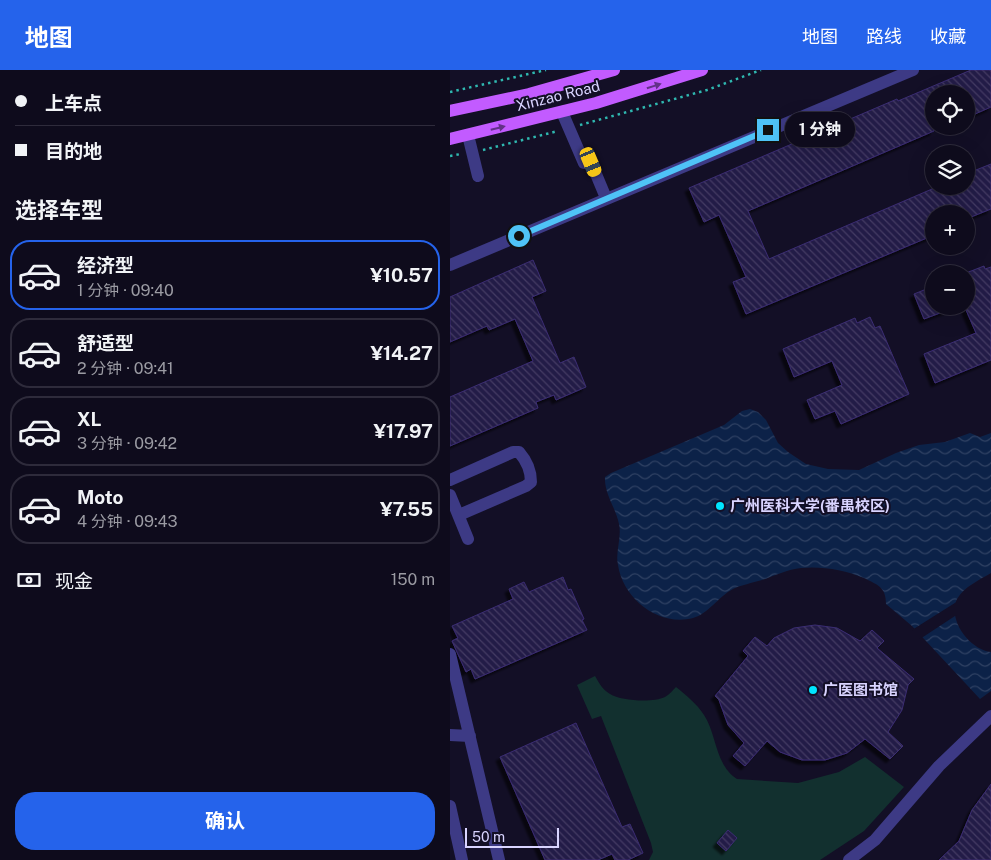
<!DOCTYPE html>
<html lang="zh">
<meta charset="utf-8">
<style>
body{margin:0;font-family:"Public Sans","Noto Sans SC",sans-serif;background:#171425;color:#f1f3f6;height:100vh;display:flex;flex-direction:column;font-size:19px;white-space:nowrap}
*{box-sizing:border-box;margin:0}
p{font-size:16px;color:#9b9ba3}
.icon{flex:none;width:28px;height:28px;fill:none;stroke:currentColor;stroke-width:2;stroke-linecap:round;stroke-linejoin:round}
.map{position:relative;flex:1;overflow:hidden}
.drawer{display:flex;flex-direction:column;background:#0e0b1c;width:450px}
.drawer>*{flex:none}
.guide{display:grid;align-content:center;height:110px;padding:0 15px;background:#0e0b1c}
.controls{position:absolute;left:475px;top:15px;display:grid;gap:10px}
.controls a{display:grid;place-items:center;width:50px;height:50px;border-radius:50%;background:#0e0b1c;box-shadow:0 5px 20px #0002,0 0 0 1px #2e2b3b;font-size:25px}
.scale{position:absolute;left:15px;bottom:12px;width:94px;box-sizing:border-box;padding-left:5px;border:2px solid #d9d4ff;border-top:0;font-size:14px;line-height:18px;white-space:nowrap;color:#d9d4ff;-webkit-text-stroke:4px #130f26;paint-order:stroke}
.end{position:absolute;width:22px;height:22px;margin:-11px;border:6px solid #4fc3f7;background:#111;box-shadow:0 0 0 2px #111}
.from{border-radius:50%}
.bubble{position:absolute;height:35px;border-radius:18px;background:#0e0b1c;box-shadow:0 5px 20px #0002,0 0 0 1px #2e2b3b;font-size:16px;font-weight:700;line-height:35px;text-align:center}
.car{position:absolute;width:15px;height:30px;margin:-15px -8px;border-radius:6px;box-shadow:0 0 4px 1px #0007;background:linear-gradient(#f5c518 24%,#345 0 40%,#f5c518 0 76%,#345 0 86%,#f5c518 0)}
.guide b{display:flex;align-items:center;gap:18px;height:48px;font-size:19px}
.guide b+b{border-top:1px solid #2e2b3b}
.guide i{width:12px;height:12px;background:#f1f3f6}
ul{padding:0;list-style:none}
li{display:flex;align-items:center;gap:15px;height:70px;margin:0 10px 8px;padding:0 5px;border:2px solid #2e2b3b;border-radius:20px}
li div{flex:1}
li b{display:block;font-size:19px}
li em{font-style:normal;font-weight:700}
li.current{border-color:#2563eb}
li>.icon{width:45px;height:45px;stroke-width:1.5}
h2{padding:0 15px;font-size:22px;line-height:60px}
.pay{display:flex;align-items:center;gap:12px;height:55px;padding:0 15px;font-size:19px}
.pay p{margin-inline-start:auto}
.cta{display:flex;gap:10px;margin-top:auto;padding:10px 15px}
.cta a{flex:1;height:58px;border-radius:20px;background:#2563eb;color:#fff;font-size:20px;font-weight:700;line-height:58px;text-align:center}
header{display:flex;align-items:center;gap:30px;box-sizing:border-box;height:70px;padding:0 25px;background:#2563eb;color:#fff}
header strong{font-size:24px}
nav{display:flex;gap:28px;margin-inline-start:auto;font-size:18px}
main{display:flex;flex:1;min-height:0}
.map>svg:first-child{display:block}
.green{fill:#12302f}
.water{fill:url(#water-waves)}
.pier{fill:#130f26}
.building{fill:url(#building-back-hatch);stroke:#3b2d73;filter:url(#shadow)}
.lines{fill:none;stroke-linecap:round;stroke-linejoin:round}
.path{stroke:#2fb8b0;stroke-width:2.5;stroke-dasharray:2.5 4;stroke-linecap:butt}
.minor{stroke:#3d3a85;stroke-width:12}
.major{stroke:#c25bff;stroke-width:12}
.oneway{fill:#623188}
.route{stroke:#4fc3f7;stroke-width:6}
.poi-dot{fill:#00e5ff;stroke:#130f26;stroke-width:2}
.labels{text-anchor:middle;stroke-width:4;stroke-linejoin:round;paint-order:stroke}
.street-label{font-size:15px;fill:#d9d4ff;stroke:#130f26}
.poi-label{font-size:15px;font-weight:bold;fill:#d9d4ff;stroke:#130f26;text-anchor:start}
</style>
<header>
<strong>地图</strong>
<nav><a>地图</a><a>路线</a><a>收藏</a></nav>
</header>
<main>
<section class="drawer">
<div class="guide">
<b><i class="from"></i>上车点</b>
<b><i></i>目的地</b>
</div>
<h2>选择车型</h2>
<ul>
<li class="current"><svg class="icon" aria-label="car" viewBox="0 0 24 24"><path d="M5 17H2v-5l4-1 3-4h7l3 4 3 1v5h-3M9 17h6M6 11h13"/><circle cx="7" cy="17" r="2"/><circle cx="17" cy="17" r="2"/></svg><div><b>经济型</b><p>1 分钟 · 09:40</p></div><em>¥10.57</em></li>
<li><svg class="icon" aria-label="car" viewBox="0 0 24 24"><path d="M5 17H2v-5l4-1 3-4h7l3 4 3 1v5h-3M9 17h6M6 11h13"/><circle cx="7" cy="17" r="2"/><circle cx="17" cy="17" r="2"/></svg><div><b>舒适型</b><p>2 分钟 · 09:41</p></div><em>¥14.27</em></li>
<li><svg class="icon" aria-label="car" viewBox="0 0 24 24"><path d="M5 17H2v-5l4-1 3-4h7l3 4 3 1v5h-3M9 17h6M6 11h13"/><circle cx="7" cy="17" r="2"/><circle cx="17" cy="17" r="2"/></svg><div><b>XL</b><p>3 分钟 · 09:42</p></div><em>¥17.97</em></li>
<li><svg class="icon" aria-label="car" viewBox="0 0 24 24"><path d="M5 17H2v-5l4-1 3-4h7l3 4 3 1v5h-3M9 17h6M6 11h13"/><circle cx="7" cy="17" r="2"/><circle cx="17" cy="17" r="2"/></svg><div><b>Moto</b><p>4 分钟 · 09:43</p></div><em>¥7.55</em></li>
</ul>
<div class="pay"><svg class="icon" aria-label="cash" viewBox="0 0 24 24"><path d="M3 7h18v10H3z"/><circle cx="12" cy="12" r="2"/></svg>现金<p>150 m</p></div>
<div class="cta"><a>确认</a></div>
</section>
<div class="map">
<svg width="541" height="790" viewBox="0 0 541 790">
<defs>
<pattern id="water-waves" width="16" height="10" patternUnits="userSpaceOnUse" patternTransform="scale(1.25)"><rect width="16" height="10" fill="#0c2248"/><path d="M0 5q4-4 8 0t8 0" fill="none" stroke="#2f4163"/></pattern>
<pattern id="building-back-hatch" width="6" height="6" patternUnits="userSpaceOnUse" patternTransform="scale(1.25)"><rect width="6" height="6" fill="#241b47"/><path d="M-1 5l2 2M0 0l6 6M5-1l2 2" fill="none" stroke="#433b63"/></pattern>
<filter id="shadow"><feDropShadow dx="-4" dy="4" stdDeviation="1" flood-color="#0009"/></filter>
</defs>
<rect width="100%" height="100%" fill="#130f26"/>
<path class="green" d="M145 606C149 613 153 620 160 624 171 631 203 633 215 627 219 625 223 620 226 617 236 625 247 634 254 645 267 665 265 695 287 709L348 713 389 702 415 687 454 717 414 761 370 790H199L203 782 201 773 151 646 142 649 127 615Z"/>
<path class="water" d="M300 339 308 342 316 350 328 373 338 382 356 394 378 399 409 400 446 383 469 375 495 372 520 363 530 367 541 363V503C529 510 514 517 507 529 497 550 520 580 541 582V621L530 629 462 556 436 534C436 517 428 515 414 508 395 500 372 496 351 498 338 499 324 506 312 510 302 513 291 515 283 519 269 526 258 544 243 548 209 557 173 529 168 495 165 482 172 468 169 454 166 438 154 424 155 407L161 403 274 355 292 341Z"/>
<path class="pier" d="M508 531V544L470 569 462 560Z"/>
<path class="building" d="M521 0H541V37L516 48V24H484V61L298 141 319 189 489 116H516V104L541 94V139L516 149V144H484V165L296 244 283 212 296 207 269 145 254 152 239 118 447 29 448 31Z
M83 190 96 221 82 227 110 293 124 287 136 317 106 330 104 325 86 332 88 338 0 376V327L83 291 65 249 39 260 37 256 0 272V227Z
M534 196 535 199 541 197V290L485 313 474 284 526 263 516 240V203Z
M484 216V236L506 237 474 249 464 224Z
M420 247 425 258 430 256 459 324 391 354 385 341 365 349 357 330 392 315 382 291 344 307 333 279 405 248 407 253Z
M113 507 118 520 121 519 134 549 132 550 137 560 25 609 21 599 16 602 2 571 8 568 2 556 63 529 59 519 74 512 79 522Z
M365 555 387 558 410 571 422 560 434 571 427 578 464 609 458 615 452 640 438 662 453 676 440 689 415 669 397 683 375 690H352L330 682 317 671 295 696 283 686 294 673 278 655 269 630 265 626 298 586 293 581 305 567 317 576 324 568 344 558Z
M126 653 172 757 180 754 193 783 178 790H165L162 784 148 790H95L50 687Z
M541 714V790H489L509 771 522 740Z
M278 760 287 768 276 781 267 773Z"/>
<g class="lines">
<path class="path" d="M0 22 96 0
M130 55 257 20 311 0
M33 80 108 61
M0 86 11 84"/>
<path class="minor" d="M112 42 134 93
M18 65 28 106
M141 92 156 128
M0 195 463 0
M0 410 63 382H69C76 390 81 401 81 412L76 416 9 445
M0 425 18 469
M0 584 49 790
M0 665 20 666
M0 736 12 790
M399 790 425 770 489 696 541 646"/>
<path class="major" d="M0 41 79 24 164 0
M0 69 146 33 252 0"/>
</g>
<defs><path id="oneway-solid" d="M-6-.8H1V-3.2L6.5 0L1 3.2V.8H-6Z" transform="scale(1.25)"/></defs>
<g class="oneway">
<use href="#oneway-solid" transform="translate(204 16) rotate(-18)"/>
<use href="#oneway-solid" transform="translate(48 58) rotate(-14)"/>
</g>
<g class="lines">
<path class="route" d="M69 166 318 60"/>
</g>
<g class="poi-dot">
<circle cx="270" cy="436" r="5"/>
<circle cx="363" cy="620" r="5"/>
</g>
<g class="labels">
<g class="street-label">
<text transform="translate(108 26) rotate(-14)" y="5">Xinzao Road</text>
</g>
<g class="poi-label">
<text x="280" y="441">广州医科大学(番禺校区)</text>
<text x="373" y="625">广医图书馆</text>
</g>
</g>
</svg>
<div class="controls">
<a><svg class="icon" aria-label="locate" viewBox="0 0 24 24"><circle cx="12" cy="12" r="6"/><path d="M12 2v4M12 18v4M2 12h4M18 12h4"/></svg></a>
<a><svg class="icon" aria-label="layers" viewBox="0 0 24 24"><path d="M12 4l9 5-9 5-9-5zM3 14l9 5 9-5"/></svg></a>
<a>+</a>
<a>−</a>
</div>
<div class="scale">50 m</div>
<i class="end from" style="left:69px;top:166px"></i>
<i class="end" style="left:318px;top:60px"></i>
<div class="bubble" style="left:335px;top:42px;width:70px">1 分钟</div>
<i class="car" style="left:141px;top:92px;rotate:157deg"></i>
</div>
</main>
